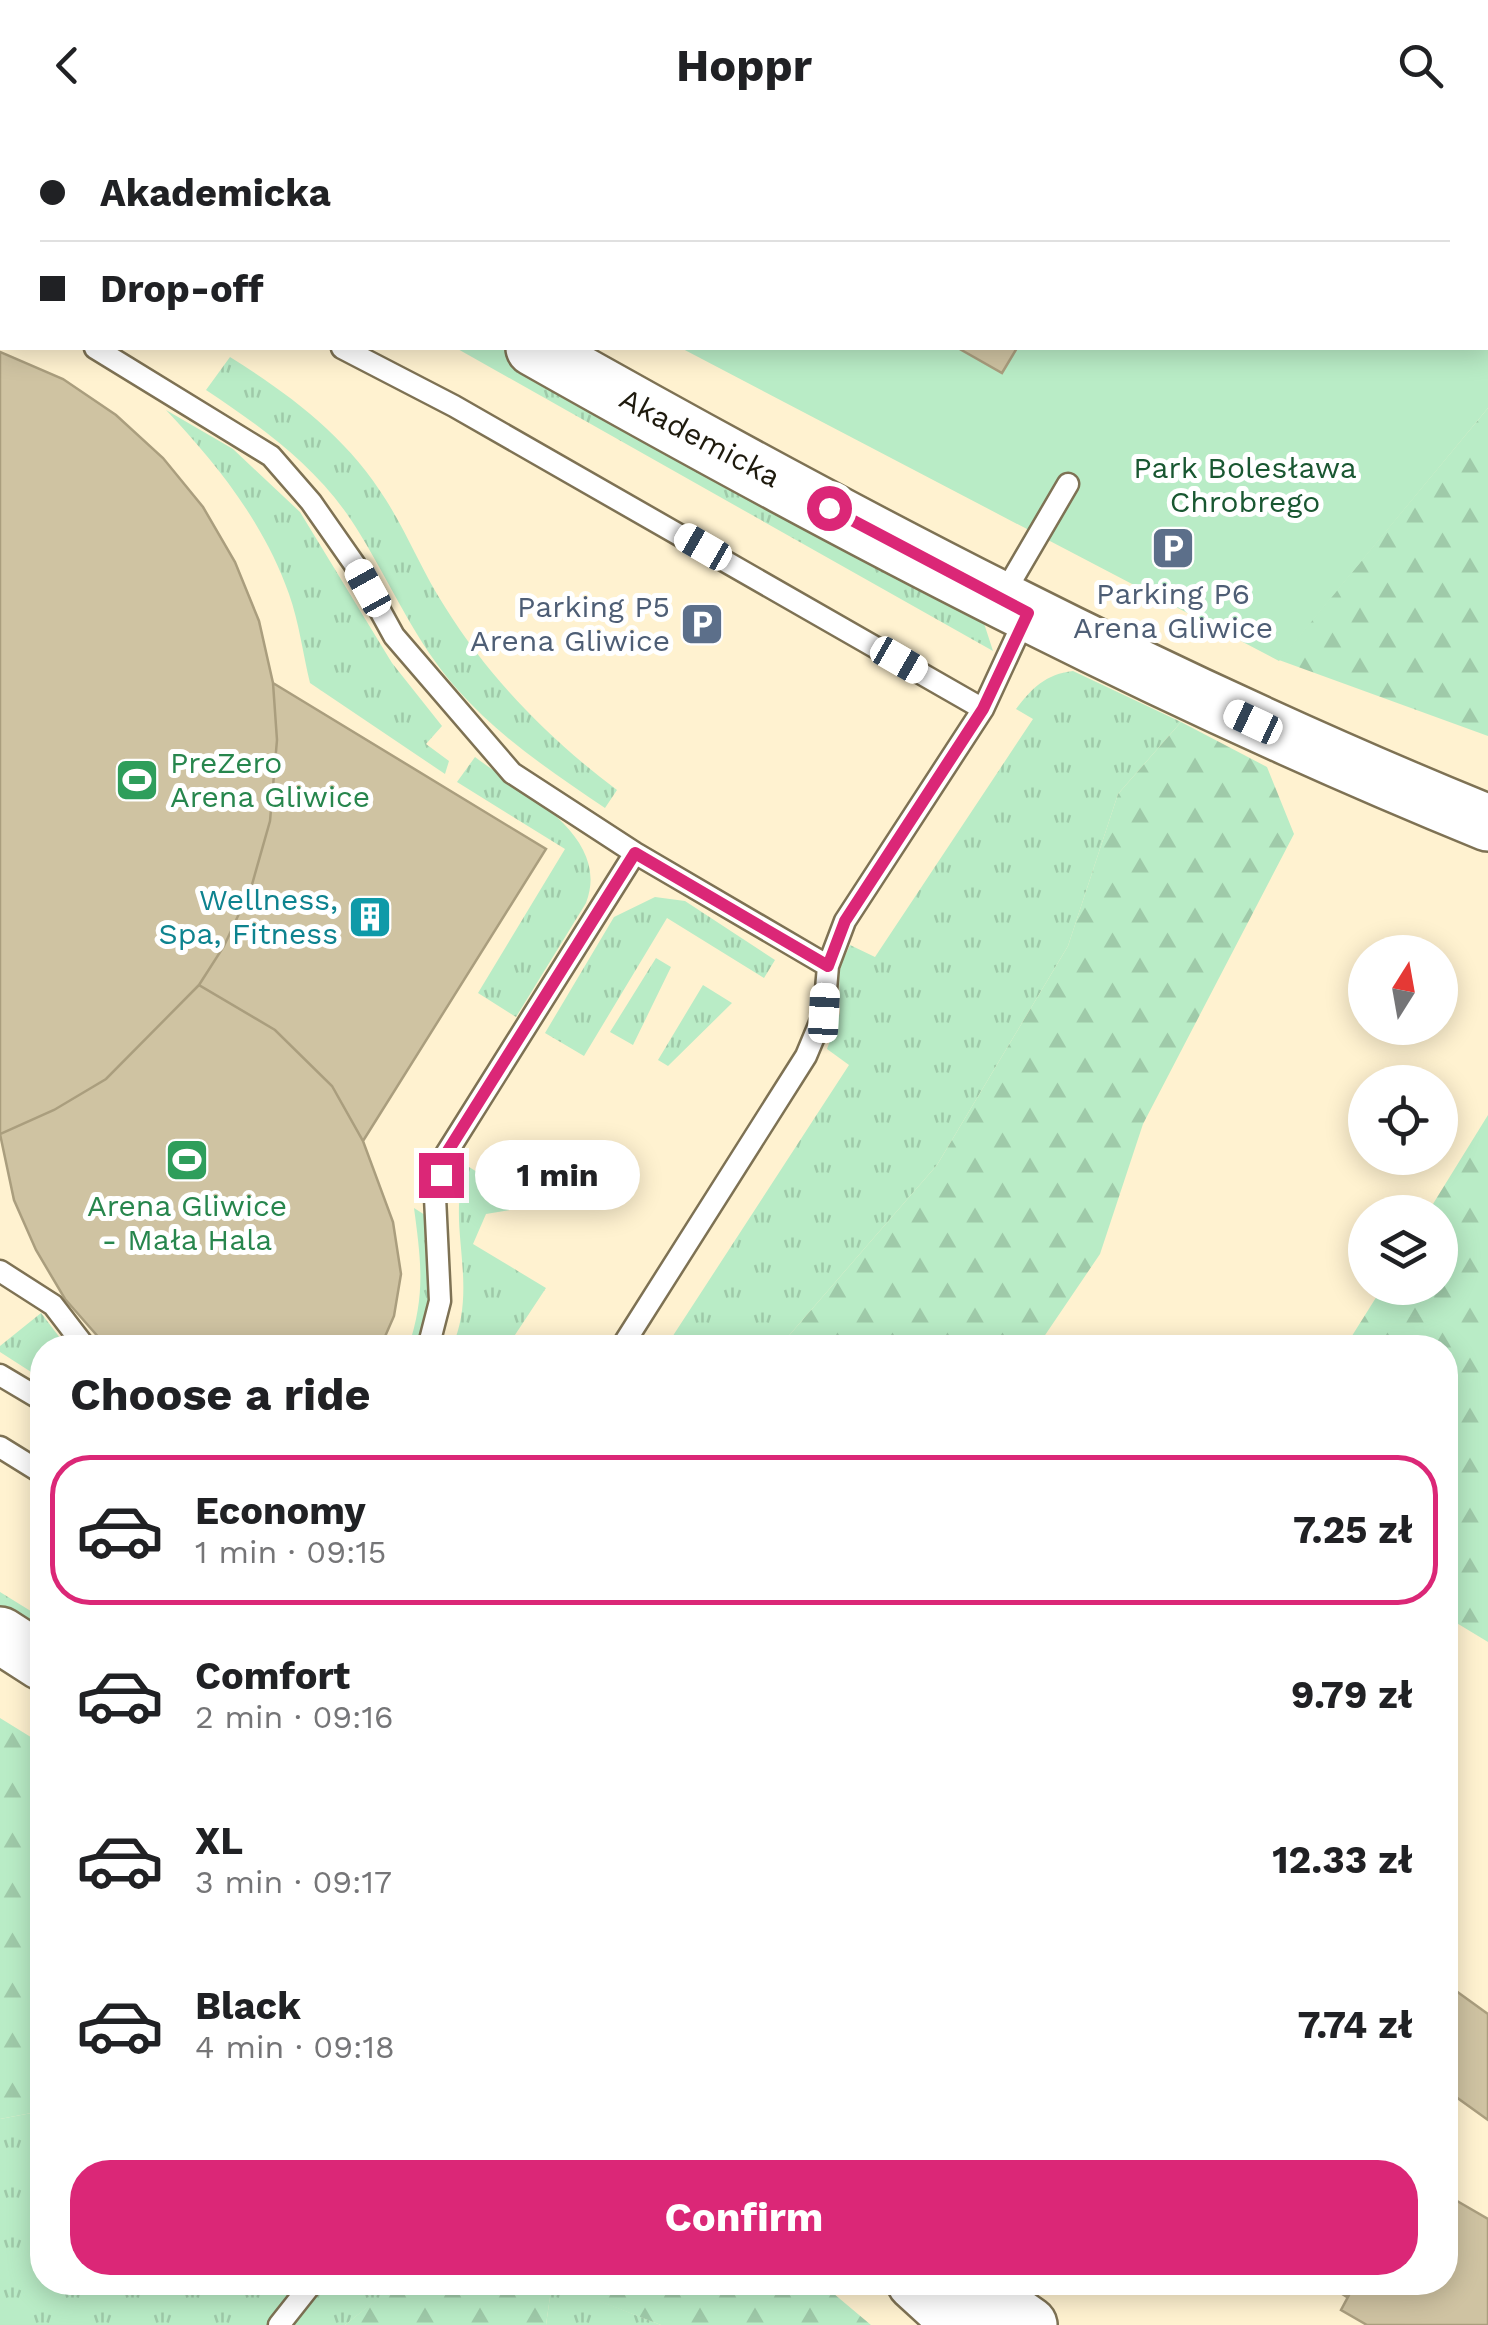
<!DOCTYPE html>
<meta charset="utf-8">
<style>
body{margin:0;font-family:"Work Sans",sans-serif;background:#f6f6f6;color:#202124;height:100vh;display:flex;flex-direction:column;font-size:38px;white-space:nowrap}
*{box-sizing:border-box;margin:0}
p{font-size:32px;color:#757577}
.icon{flex:none;width:55px;height:55px;fill:none;stroke:currentColor;stroke-width:2;stroke-linecap:round;stroke-linejoin:round}
.map{position:relative;flex:1;overflow:hidden}
.details{position:absolute;left:30px;top:1205px;width:1428px;height:960px;display:flex;flex-direction:column;background:#fff;border-radius:40px;box-shadow:0 5px 25px #0003}
.details>*{flex:none}
.hud{position:absolute;left:0px;top:0px;width:1490px;height:220px;box-shadow:0 5px 25px #0003;display:grid;align-content:center;height:220px;padding:0 40px;background:#fff}
.needle{width:65px;rotate:11deg}
.tools{position:absolute;left:1348px;top:805px;display:grid;gap:20px}
.tools a{display:grid;place-items:center;width:110px;height:110px;border-radius:50%;background:#fff;box-shadow:0 5px 25px #0003;font-size:50px}
.end{position:absolute;width:45px;height:45px;margin:-22px;border:12px solid #db2777;background:#fff;box-shadow:0 0 0 5px #fff}
.from{border-radius:50%}
.bubble{position:absolute;height:70px;border-radius:35px;background:#fff;box-shadow:0 5px 25px #0003;font-size:32px;font-weight:700;line-height:70px;text-align:center}
.car{position:absolute;width:30px;height:60px;margin:-30px -15px;border-radius:12px;box-shadow:0 0 8px 2px #0007;background:linear-gradient(#fff 24%,#345 0 40%,#fff 0 76%,#345 0 86%,#fff 0)}
.hud b{display:flex;align-items:center;gap:35px;height:95px;font-size:38px}
.hud b+b{border-top:2px solid #e0e0e0}
.hud i{width:25px;height:25px;background:#202124}
ul{padding:0;list-style:none}
li{display:flex;align-items:center;gap:30px;height:150px;margin:0 20px 15px;padding:0 20px;border:5px solid transparent;border-radius:40px}
li div{flex:1}
li b{display:block;font-size:38px}
li em{font-style:normal;font-weight:700}
li.active{border-color:#db2777}
li>.icon{width:90px;height:90px;stroke-width:1.5}
h2{padding:0 40px;font-size:45px;line-height:120px}
.primary-button{display:flex;gap:20px;margin-top:auto;padding:20px 40px}
.primary-button a{flex:1;height:115px;border-radius:40px;background:#db2777;color:#fff;font-size:40px;font-weight:700;line-height:115px;text-align:center}
header{display:flex;justify-content:space-between;align-items:center;height:130px;padding:0 40px;background:#fff;font-size:45px;font-weight:700}
.map>svg:first-child{display:block}
.grass{fill:url(#grass-tufts)}
.forest{fill:url(#forest-firs)}
.park{fill:#b9ecc6}
.building{fill:#cfc3a2;stroke:#aa9e7e;stroke-width:2.5}
.lines{fill:none;stroke-linecap:round;stroke-linejoin:round}
.lane-casing{stroke:#7e7254;stroke-width:25}
.secondary-casing{stroke:#7e7254;stroke-width:60}
.lane{stroke:#fff;stroke-width:20}
.secondary{stroke:#fff;stroke-width:55}
.route{stroke:#db2777;stroke-width:12}
.labels{text-anchor:middle;stroke-width:10;stroke-linejoin:round;paint-order:stroke}
.street-label{font-size:30px;fill:#1e1a0d;stroke:#fff}
.park-label{font-size:30px;fill:#195731;stroke:#fff}
.service-label{font-size:30px;fill:#4e5e75;stroke:#fff}
.leisure-label{font-size:30px;fill:#27864d;stroke:#fff;text-anchor:start}
.culture-label{font-size:30px;fill:#0d838f;stroke:#fff;text-anchor:end}
</style>
<header><svg class="icon" aria-label="back" viewBox="0 0 24 24"><path d="M15 5l-7 7 7 7"/></svg>Hoppr<svg class="icon" aria-label="search" viewBox="0 0 24 24"><circle cx="10" cy="10" r="6"/><path d="M15 15l6 6"/></svg></header>
<div class="map">
<svg width="1488" height="2195" viewBox="0 0 1488 2195">
<defs>
<pattern id="grass-tufts" width="24" height="20" patternUnits="userSpaceOnUse" patternTransform="scale(2.5)"><rect width="24" height="20" fill="#b9ecc6"/><path d="M3 7l-1-3M5 7V3M7 7l1-3M15 17l-1-3M17 17v-4M19 17l1-3" fill="none" stroke="#9fcaa9"/></pattern>
<pattern id="forest-firs" width="22" height="20" patternUnits="userSpaceOnUse" patternTransform="scale(2.5)"><rect width="22" height="20" fill="#b9ecc6"/><path d="M5 1l3.5 6h-7zM16 11l3.5 6h-7z" fill="#9fcaa9"/></pattern>
</defs>
<rect width="100%" height="100%" fill="#fff2d0"/>
<path class="grass" d="M456 218H501L981 484 993 521Z
M230 227C291 265 348 308 386 370 408 405 423 443 445 477 489 548 550 610 617 660L605 678C552 642 499 607 457 559 416 513 392 456 360 404 322 340 266 300 206 260Z
M166 280 233 319 300 382 392 533 442 596 426 614 449 631 445 644 310 553C303 524 299 492 289 464 264 393 217 334 166 280Z
M1073 541 1181 592 1118 664 1068 816 937 1035 779 1217 665 1218 849 935 827 919 840 883 839 839 850 815 875 827 1033 589 1016 579C1032 558 1046 544 1073 541Z
M475 627C521 662 612 705 586 773L516 887 478 863 565 719 457 652Z
M655 767 685 771 775 830 764 848 667 788 584 926 545 903 614 787Z
M656 828 671 837 633 915 610 902Z
M703 855 732 873 668 936 658 930Z
M469 1037 533 1076 486 1084 473 1114 546 1158 507 1217H452C481 1153 442 1084 469 1037Z
M414 1078 425 1085 432 1159 418 1213 408 1218C426 1165 421 1131 414 1078Z
M41 1183 67 1217 42 1218V1249L0 1222V1216Z
M0 1462 42 1488V1512L0 1484Z
M42 1981V2152L398 2153 345 2195H0V1989Z
M552 2152 661 2195H546Z"/>
<path class="forest" d="M1488 278V606L1279 530Z
M1181 592 1267 637 1294 704 1143 994 1100 1124 1037 1217H779L937 1035 1068 816 1118 664Z
M1488 985V1512L1445 1486V1218L1345 1217 1382 1158H1440V1082H1428Z
M0 1588 42 1614V1981L0 1989Z
M398 2152 821 2153 871 2195H661L552 2153 546 2195H345Z"/>
<path class="park" d="M303 0H1488V278L1279 531 681 218H1488V2Z"/>
<path class="building" d="M340 0H424L422 2Z
M902 0H1145L900 2Z
M958 218H1017L1002 243Z
M0 222 63 249 116 285 163 328 203 377 235 432 259 491 273 553 277 610 270 691 251 758 224 816 199 855 106 949 54 980 0 1004Z
M273 553 546 719 363 1011 332 956 275 900 199 855 224 816 251 758 270 691 277 610Z
M199 855 275 900 332 956 363 1011 393 1092 401 1144 394 1186 380 1218H108L65 1169 36 1120 14 1070 0 1004 54 980 106 949Z
M1445 1853 1488 1884V1990L1445 1959Z
M1445 2064 1488 2089V2195H1367L1341 2180 1356 2152H1445Z
M1323 2152H1356L1347 2167Z"/>
<g class="lines">
<g class="lane-casing">
<path id="lane" d="M499 2 501 0
M0 63 2 64
M0 173H2
M95 218 271 326 311 372 355 435 394 506 512 643 635 723 828 836
M342 218 454 276 983 579
M1002 467 1068 354
M0 1141 53 1175 86 1218
M428 1218 440 1171 435 1067 446 1024 635 723
M621 1218 806 926 824 883 828 836 845 791 983 579 1026 486
M0 1245 42 1270
M0 1317 42 1343
M279 2195 313 2152"/>
</g>
<g class="secondary-casing">
<path id="secondary" d="M169 0 173 2
M534 218C843 393 1159 559 1488 693
M0 1505 42 1532
M915 2152 962 2195
M968 2152 1029 2195"/>
</g>
<use href="#lane" class="lane"/>
<use href="#secondary" class="secondary"/>
</g>
<g class="lines">
<path class="route" d="M441 1045 446 1024 635 723 828 836 845 791 983 579 1028 483 829 378"/>
</g>
<defs>
<g id="parking-square" transform="scale(2.25)"><rect x="-9" y="-9" width="18" height="18" rx="4" fill="#5c6f8a" stroke="#fff"/><path d="M-3.5-5.5H1a3.5 3.5 0 0 1 0 7H-1V5.5H-3.5ZM-1-3.4V-.6H.8a1.4 1.4 0 0 0 0-2.8Z" fill="#fff"/></g>
<g id="stadium-square" transform="scale(2.25)"><rect x="-9" y="-9" width="18" height="18" rx="4" fill="#2e9e5b" stroke="#fff"/><path d="M0-5a6.5 5 0 1 0 0 10a6.5 5 0 1 0 0-10ZM-3.5-1.8h7v3.6h-7Z" fill="#fff"/></g>
<g id="building-square" transform="scale(2.25)"><rect x="-9" y="-9" width="18" height="18" rx="4" fill="#0f9aa8" stroke="#fff"/><path d="M-4-6H4V6H1V3H-1V6H-4ZM-2.5-4.3h1.7v1.8h-1.7ZM.8-4.3h1.7v1.8H.8ZM-2.5-1h1.7V.8h-1.7ZM.8-1h1.7V.8H.8Z" fill="#fff"/></g>
</defs>
<g fill-rule="evenodd">
<use href="#parking-square" x="1173" y="418"/>
<use href="#parking-square" x="702" y="494"/>
<use href="#stadium-square" x="137" y="650"/>
<use href="#building-square" x="370" y="787"/>
<use href="#stadium-square" x="187" y="1030"/>
</g>
<g class="labels">
<g class="street-label">
<text transform="translate(700 308) rotate(28)" y="10">Akademicka</text>
</g>
<g class="park-label">
<text x="1245" y="348">Park Bolesława<tspan x="1245" dy="34">Chrobrego</tspan></text>
</g>
<g class="service-label">
<text x="1173" y="474">Parking P6<tspan x="1173" dy="34">Arena Gliwice</tspan></text>
<text x="670" y="487" text-anchor="end">Parking P5<tspan x="670" dy="34">Arena Gliwice</tspan></text>
</g>
<g class="leisure-label">
<text x="170" y="643">PreZero<tspan x="170" dy="34">Arena Gliwice</tspan></text>
<text x="187" y="1086" text-anchor="middle">Arena Gliwice<tspan x="187" dy="34">- Mała Hala</tspan></text>
</g>
<g class="culture-label">
<text x="338" y="780">Wellness,<tspan x="338" dy="34">Spa, Fitness</tspan></text>
</g>
</g>
</svg>
<div class="tools">
<a><svg class="needle" viewBox="-14 -14 28 28"><path d="M0-13l5 13h-10z" fill="#e53935"/><path d="M0 13l5-13h-10z" fill="#757577"/></svg></a>
<a><svg class="icon" aria-label="locate" viewBox="0 0 24 24"><circle cx="12" cy="12" r="6"/><path d="M12 2v4M12 18v4M2 12h4M18 12h4"/></svg></a>
<a><svg class="icon" aria-label="layers" viewBox="0 0 24 24"><path d="M12 4l9 5-9 5-9-5zM3 14l9 5 9-5"/></svg></a>
</div>
<i class="end from" style="left:829px;top:378px"></i>
<i class="end" style="left:441px;top:1045px"></i>
<div class="bubble" style="left:475px;top:1010px;width:165px">1 min</div>
<i class="car" style="left:703px;top:417px;rotate:300deg"></i>
<i class="car" style="left:368px;top:458px;rotate:331deg"></i>
<i class="car" style="left:899px;top:530px;rotate:120deg"></i>
<i class="car" style="left:1253px;top:592px;rotate:295deg"></i>
<i class="car" style="left:824px;top:883px;rotate:3deg"></i>
<div class="hud">
<b><i class="from"></i>Akademicka</b>
<b><i></i>Drop-off</b>
</div>
<section class="details">
<h2>Choose a ride</h2>
<ul>
<li class="active"><svg class="icon" aria-label="car" viewBox="0 0 24 24"><path d="M5 17H2v-5l4-1 3-4h7l3 4 3 1v5h-3M9 17h6M6 11h13"/><circle cx="7" cy="17" r="2"/><circle cx="17" cy="17" r="2"/></svg><div><b>Economy</b><p>1 min · 09:15</p></div><em>7.25 zł</em></li>
<li><svg class="icon" aria-label="car" viewBox="0 0 24 24"><path d="M5 17H2v-5l4-1 3-4h7l3 4 3 1v5h-3M9 17h6M6 11h13"/><circle cx="7" cy="17" r="2"/><circle cx="17" cy="17" r="2"/></svg><div><b>Comfort</b><p>2 min · 09:16</p></div><em>9.79 zł</em></li>
<li><svg class="icon" aria-label="car" viewBox="0 0 24 24"><path d="M5 17H2v-5l4-1 3-4h7l3 4 3 1v5h-3M9 17h6M6 11h13"/><circle cx="7" cy="17" r="2"/><circle cx="17" cy="17" r="2"/></svg><div><b>XL</b><p>3 min · 09:17</p></div><em>12.33 zł</em></li>
<li><svg class="icon" aria-label="car" viewBox="0 0 24 24"><path d="M5 17H2v-5l4-1 3-4h7l3 4 3 1v5h-3M9 17h6M6 11h13"/><circle cx="7" cy="17" r="2"/><circle cx="17" cy="17" r="2"/></svg><div><b>Black</b><p>4 min · 09:18</p></div><em>7.74 zł</em></li>
</ul>
<div class="primary-button"><a>Confirm</a></div>
</section>
</div>
